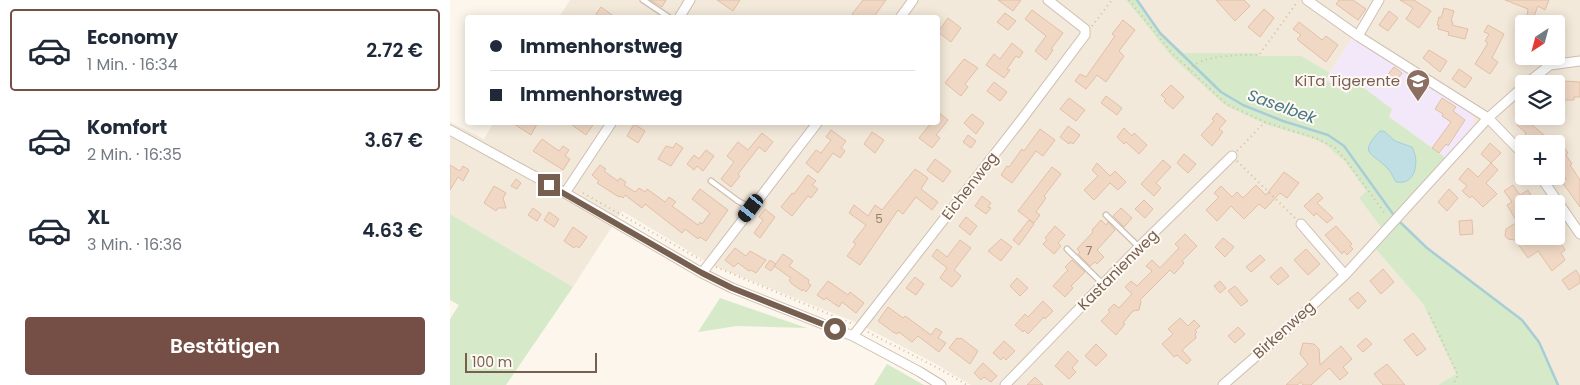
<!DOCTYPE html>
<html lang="de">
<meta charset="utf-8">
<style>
body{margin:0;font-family:Poppins,sans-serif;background:#f6f6f7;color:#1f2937;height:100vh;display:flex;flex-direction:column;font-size:19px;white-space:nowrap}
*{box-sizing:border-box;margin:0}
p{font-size:16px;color:#747a83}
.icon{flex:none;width:28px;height:28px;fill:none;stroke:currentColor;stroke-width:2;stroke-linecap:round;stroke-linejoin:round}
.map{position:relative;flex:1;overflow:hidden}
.drawer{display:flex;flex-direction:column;background:#fff;width:450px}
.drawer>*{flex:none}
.guide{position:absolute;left:15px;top:15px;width:475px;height:110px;border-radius:5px;box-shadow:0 2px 12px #0003;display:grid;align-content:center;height:110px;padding:0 25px;background:#fff}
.needle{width:32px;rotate:216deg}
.fabs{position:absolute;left:1065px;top:15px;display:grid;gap:10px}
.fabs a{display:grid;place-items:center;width:50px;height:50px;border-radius:5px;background:#fff;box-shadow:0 2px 12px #0003;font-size:25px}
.scale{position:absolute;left:15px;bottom:12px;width:132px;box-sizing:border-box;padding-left:5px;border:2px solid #775f4f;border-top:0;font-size:14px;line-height:18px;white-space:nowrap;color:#775f4f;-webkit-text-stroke:4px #fefaf3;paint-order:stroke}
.end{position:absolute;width:22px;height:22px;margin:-11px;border:6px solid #775f4f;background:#fff;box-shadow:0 0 0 2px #fff}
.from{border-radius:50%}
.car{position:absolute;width:15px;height:30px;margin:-15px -8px;border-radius:6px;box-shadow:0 0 4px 1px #0007;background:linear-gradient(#222 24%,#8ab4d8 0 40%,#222 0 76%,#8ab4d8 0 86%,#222 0)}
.guide b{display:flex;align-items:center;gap:18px;height:48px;font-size:19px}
.guide b+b{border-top:1px solid #e0e1e3}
.guide i{width:12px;height:12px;background:#1f2937}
ul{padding:9px 0 0;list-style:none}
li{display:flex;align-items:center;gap:15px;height:82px;margin:0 10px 8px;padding:0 15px;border:2px solid transparent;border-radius:5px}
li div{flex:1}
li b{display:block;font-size:19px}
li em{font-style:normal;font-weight:600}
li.current{border-color:#754e46}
li>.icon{width:45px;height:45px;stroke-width:1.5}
.button{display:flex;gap:10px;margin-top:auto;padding:10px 25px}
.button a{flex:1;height:58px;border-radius:5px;background:#754e46;color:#fff;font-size:20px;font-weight:600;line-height:58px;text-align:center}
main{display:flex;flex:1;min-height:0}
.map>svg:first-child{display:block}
.residential{fill:#f3e9da;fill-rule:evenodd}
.education{fill:#f3e8f9}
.green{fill:#d6eaca}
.water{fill:#c0dfe5;stroke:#a7ced7}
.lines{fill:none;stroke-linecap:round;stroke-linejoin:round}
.stream{stroke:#a7ced7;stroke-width:2.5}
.building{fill:#f0d8c5;stroke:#e2bfa6}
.lane-casing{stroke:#cebfb1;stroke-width:7}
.street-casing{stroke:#cebfb1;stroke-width:11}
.path{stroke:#d6bba7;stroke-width:2;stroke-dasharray:1 4;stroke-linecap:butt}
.lane{stroke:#fff;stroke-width:4.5}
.street{stroke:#fff;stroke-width:9}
.route{stroke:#775f4f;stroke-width:6}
.labels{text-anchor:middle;stroke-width:4;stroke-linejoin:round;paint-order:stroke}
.number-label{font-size:12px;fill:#957d6c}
.education-label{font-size:15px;fill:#785e54;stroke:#fefaf3;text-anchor:end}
.street-label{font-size:15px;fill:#775f4f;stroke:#fefaf3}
.water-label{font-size:16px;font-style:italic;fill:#467682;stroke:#fefaf3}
</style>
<main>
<section class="drawer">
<ul>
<li class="current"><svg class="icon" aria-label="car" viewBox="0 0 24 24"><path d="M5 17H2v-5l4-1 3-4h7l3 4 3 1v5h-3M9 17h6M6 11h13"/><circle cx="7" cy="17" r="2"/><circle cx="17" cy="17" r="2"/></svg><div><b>Economy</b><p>1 Min. · 16:34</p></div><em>2.72 €</em></li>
<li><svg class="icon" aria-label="car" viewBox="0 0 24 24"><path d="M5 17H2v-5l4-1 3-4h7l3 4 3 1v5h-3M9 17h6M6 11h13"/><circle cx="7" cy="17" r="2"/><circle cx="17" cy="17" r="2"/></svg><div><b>Komfort</b><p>2 Min. · 16:35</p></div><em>3.67 €</em></li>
<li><svg class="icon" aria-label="car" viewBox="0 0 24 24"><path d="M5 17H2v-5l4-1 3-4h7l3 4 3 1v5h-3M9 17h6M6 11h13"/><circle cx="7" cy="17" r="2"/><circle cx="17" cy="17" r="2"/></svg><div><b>XL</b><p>3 Min. · 16:36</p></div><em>4.63 €</em></li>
</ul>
<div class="button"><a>Bestätigen</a></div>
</section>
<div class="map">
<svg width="1130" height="385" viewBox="0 0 1130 385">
<rect width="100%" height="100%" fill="#fcf6ec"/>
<path class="residential" d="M120 0H676L703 34 776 106 817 125 864 139 876 145 895 162 916 191 909 198 932 229 924 247 973 304 1006 374 988 385H521L484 363 405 322 264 266 172 211 123 287 0 214V122L34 139 44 122H488V18L109 17Z
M687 0H1130V385H1108L1089 342 1072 320 977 248 945 216 902 38 880 73 852 56H808V53H734L710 33ZM1074 24H1106V56H1074ZM1074 84H1106V116H1074ZM1074 144H1106V176H1074ZM1074 204H1106V236H1074Z"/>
<path class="education" d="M902 38 1023 114 1025 126 996 158 939 116 905 83 897 95 876 80Z"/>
<path class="green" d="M676 0H687L710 33 734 53H808L809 56H852L880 73 876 80 897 94 906 82 942 109 939 117 996 158 945 216 977 248 1072 320 1089 342 1108 385H988L1006 374 973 304 924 247 932 229 909 198 916 191 895 162 876 145 864 139 817 125 776 106 722 57Z
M0 214 123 287 56 385H0V319L9 305 0 300Z
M270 298 357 328 287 326 248 332Z
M437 364 474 385H424Z"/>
<path class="water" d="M930 131H934L945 141 962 147C970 161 966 186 946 182 943 178 942 173 938 169 923 152 907 155 930 131Z"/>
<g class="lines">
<path class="stream" d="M687 0 710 33 771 92 793 105 833 121 878 135 894 146 943 214
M951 223 977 248 1072 320 1089 342 1108 385"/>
</g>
<path class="building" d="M200 0H216L212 7Z
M267 0H290L283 11Z
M413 0H436L423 18H407L402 14Z
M548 0H571L563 11Z
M766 0H794L800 6 785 21Z
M889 0H903L916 9 908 20 886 4Z
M950 0H964L981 11 969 28 956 19 963 8Z
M1055 0H1099L1095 10 1088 6 1081 24H1076L1078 9Z
M151 7 166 18H151L146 14Z
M994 8 1004 11 1001 21 1003 22 1002 25 1018 29 1015 39 998 35 999 32 988 29 989 25H987L989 17 991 18Z
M814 9 824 18 810 37 798 27Z
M582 10 613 33 601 49 603 50 596 60 585 51 596 36 575 19Z
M939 11 948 18 938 31 929 25Z
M555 13 566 21 558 30 547 22Z
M498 18 511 28 501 42 488 32Z
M673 20 685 30 669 51 674 56 656 82 647 75 636 89 625 81 630 74 636 77 665 36 662 34Z
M849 22 872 40 876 36 888 45 876 62 849 41 847 39 851 35 843 29Z
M1038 25 1054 34 1042 58 1048 62 1040 74 1025 64 1038 43 1035 41 1039 34 1034 32Z
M562 43 573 52 569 58 566 56 557 69 560 70 554 78 536 65 544 54 550 59Z
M979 50 997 61 990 72 973 58Z
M514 59 528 68 515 84 518 87 511 96 495 83Z
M944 67 952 73 944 84 935 78Z
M1009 69 1022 78 1015 88 1002 79Z
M1112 81 1130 82V97H1124V100H1112Z
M544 82 557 92 550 101 537 91Z
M721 85 734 97 723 109 714 101 716 99 711 95Z
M656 96 672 108 667 115 651 103Z
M619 98 635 110 626 121 610 109Z
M992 98 1006 107 1003 111 1015 120 998 146 996 144 989 153 982 148 1001 122 992 116 993 114 985 109Z
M488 112 498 120 486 135 490 138 482 148 469 138 482 122H488Z
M767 113 776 121 769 129 773 132 762 146 751 135 764 121 762 119Z
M522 114 534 123 526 134 514 123Z
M1073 114 1074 116 1084 123 1082 125 1105 144H1086L1075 134 1076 133 1067 125 1068 124 1066 123Z
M61 122H88L81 135Z
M118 122H145L136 135Z
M184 124 195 131 188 143 177 136Z
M618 126 630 135 623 144 620 142 619 144 610 137Z
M674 128 682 136 684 133 697 145 689 154 676 142 674 144 667 137Z
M590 129 605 140 593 156 586 151 562 183 551 175 557 166 559 167 572 149 574 151Z
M381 130 396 141 391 148 395 151 390 158 383 153 368 173 356 163 366 150 371 153 381 140 376 137Z
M422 132 434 140 425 153 414 144Z
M312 133 323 142 315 152 309 147 288 174 290 176 281 187 271 179 284 162 277 156 288 142 298 150Z
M518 135 526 141 521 148 513 142Z
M92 139 109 151 113 146 119 150 115 156 120 159 113 170 83 151Z
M226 143 233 148 221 166 208 159 216 146 223 148Z
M1040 143 1051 153 1041 163 1031 154Z
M1113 146 1118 153 1116 155 1122 164 1120 165 1130 180V207L1112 182 1116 179 1106 166V150Z
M256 150 264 156 253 171 247 166 244 170 237 164 244 155 249 159Z
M734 154 746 164 738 173 727 163Z
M485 159 501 171 493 182 477 170Z
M713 160 721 167 706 183 711 188 704 196 691 184Z
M647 163 660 176 665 171 676 182 668 190 660 183 644 200 634 190 648 176 642 170Z
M1041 163 1048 170 1036 183 1047 194 1033 207 1022 196 1020 198 1012 191 1017 186 1009 179 1018 168 1028 177Z
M0 165 10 171 13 166 19 170 13 181 8 177 0 190Z
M150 165 156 169 154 171 168 181 170 178 176 182 174 185 185 192 189 188 195 192 197 189 215 202 219 197 226 202 222 206 248 225 250 222 252 224 260 213 242 199 250 189 278 210 256 241 250 237 248 239 235 229 232 233 195 204 192 208 175 195 173 198 170 196 169 197 147 183 149 181 142 175Z
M602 167 611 174 594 196 596 198 586 212 590 215 584 223 568 211Z
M465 169 478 178 471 189 488 202 482 210 466 197 453 214 448 210 410 265 397 256 406 244 403 242 416 225 399 213 404 205 418 216 425 205 432 210Z
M834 172 849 183 837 198 830 193 815 209 809 204 794 219 781 206 767 221 756 210 769 197 764 193 771 186 782 197 787 192 793 198 806 185 816 195Z
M358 175 366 181 362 185 368 189 361 198 358 196 342 216 331 207 342 193 344 194Z
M66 179 71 183 67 189 61 186Z
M1063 185 1070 195 1078 190 1084 201 1079 204H1074V215L1066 220 1057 205 1062 202 1054 191Z
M44 186 56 193 53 198 56 208H48L46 211 34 203Z
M999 189 1008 198 997 211 988 202Z
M868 193 873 198 867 203 883 218 877 223 866 213 864 216 854 206Z
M532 196 541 203 538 207 541 208 536 214 525 206Z
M694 200 703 209 695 218 685 209Z
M83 208 91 214 87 221 78 215Z
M671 208 682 218 674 227 663 216Z
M315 209 325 217 310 238 304 233 313 220 309 217Z
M99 212 109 219 104 227 94 220Z
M516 217 527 226 520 235 509 226Z
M579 220 584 224 569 245 563 240Z
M651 220 656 225 658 222 665 230 647 250 654 257 647 264 645 262 640 266 628 254 630 252 627 249 643 232 642 230Z
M1022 220 1023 234 1010 235 1009 221Z
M1071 220 1074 224V236H1106L1115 250 1111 253 1115 260 1102 271 1088 251 1078 258 1065 240 1058 239 1055 236 1056 229Z
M605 226 615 235 608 243 611 246 604 254 593 244 597 240 595 238Z
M886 226 902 244 900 246 903 249 897 255 894 251 892 254 875 235Z
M123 227 137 237 129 248 126 246 124 248 114 241Z
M735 234 747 246 732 261 734 263 726 272 724 274 720 270 690 300 691 302 689 310 683 311 673 323 675 324 666 335 651 321 660 312 658 310 664 304 669 308 682 294 675 287 681 281 687 286 702 271 696 266 702 260 710 268 729 248 725 244Z
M773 238 784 247 775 257 765 247Z
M551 239 562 247 551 261 538 251Z
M510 240 521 248 504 270 511 276 502 287 490 278 497 268 482 256 487 249 497 257Z
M285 248 296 256 300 251 316 260 306 273 301 270 299 271 288 263 284 267 275 260Z
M856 249 870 264 858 275 844 260Z
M333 254 343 261 339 266 359 280 358 283 361 285 356 292 353 289 352 291 341 283 339 280 341 278 324 266Z
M810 255 815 260 801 272 796 267Z
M320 260 326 264 321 271 315 267Z
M622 260 635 272 621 286 623 288 615 297 603 286 618 270 615 267Z
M831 267 839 276 828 285 820 277Z
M933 269 944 282 931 294 920 281Z
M1126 270 1130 277V283L1119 290 1112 280Z
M465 277 474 284 466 295 456 288Z
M567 278 578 288 570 296 560 286Z
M378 281 398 295 400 292 414 303 406 313 392 302 389 307 376 298 374 300 367 295Z
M770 281 776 288 770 293 764 286Z
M785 286 798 301 791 306 778 291Z
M908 292 916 301 908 309 899 299Z
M593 301 603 311 595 319 594 317 578 334 574 330 573 332 565 325 575 314 578 317Z
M438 307 453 318 455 316 458 318 481 335 486 328 492 332 488 338 496 343 489 352 468 336 462 342 449 332 447 334 443 332 428 321Z
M730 318 738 326 744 320 750 326 745 330 747 332 745 334 746 338 732 350 741 360 737 364 727 355 724 357 712 344 723 334 718 329Z
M788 327 795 334 785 343 778 336Z
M963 333 976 349 967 356 954 340Z
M507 338 510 339 511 338 528 351 520 364 499 348Z
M916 338 922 344 913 352 907 346Z
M554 341 565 351 556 360 553 357 551 360 543 353Z
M853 343 864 344 869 349 870 365 891 346 902 359 893 367 898 373 890 380 879 368 861 385H853L851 382 847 385H836L858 364 850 354Z
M646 344 657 355 646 366 635 356Z
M618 351 628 361 622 368 626 372 619 379 605 366Z
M533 363 547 376 541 382 534 377 531 380 524 373Z
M937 364 955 385H933L924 374Z
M585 377 593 385H577Z"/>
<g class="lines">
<g class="lane-casing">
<path id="lane" d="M193 0 220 18
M261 181 288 201 301 208
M656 215 689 247
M617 249 653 284"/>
</g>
<g class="street-casing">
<path id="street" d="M857 0 908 36 1038 118 1074 155
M229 18 240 0
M450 18 463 0
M908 36 929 0
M1076 84 1100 65 1130 61
M0 130 115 193 252 273 282 288 403 336 470 372 491 385
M1090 176 1130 234
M115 193 162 122
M851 224 895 275
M252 273 368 122
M403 336 572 119 635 35V29L598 0
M555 385 689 247 782 156
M773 385 827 338 895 275 1038 118 1074 86"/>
</g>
<path class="path" d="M679 0 722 53 776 104 815 122 868 139 885 148 896 160 936 215
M642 26 662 0
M739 70C751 54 790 55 809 55L848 1
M787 151 815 122
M787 161 846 219
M133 193 251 260
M266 267 403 324
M979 313 1008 375 1003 385
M418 332C451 350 485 365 517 385"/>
<use href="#lane" class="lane"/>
<use href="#street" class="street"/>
</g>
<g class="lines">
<path class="route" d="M99 185 252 273 282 288 385 329"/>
</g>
<defs>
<g id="school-pin" transform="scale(1.25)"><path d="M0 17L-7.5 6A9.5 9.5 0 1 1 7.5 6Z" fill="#8d6e63" stroke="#fefaf3"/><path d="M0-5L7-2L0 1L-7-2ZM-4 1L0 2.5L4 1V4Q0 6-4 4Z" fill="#fff"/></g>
</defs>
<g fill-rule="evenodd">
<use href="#school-pin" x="968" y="81"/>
</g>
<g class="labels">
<g class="number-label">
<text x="429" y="223">5</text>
<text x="639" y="255">7</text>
</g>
<g class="education-label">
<text x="950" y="86">KiTa Tigerente</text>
</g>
<g class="street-label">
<text transform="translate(520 186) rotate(-52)" y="5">Eichenweg</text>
<text transform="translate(668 270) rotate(-45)" y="5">Kastanienweg</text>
<text transform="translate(834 330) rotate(-42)" y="5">Birkenweg</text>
</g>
<g class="water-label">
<text transform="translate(832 106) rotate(20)" y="6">Saselbek</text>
</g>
</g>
</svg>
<div class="fabs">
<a><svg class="needle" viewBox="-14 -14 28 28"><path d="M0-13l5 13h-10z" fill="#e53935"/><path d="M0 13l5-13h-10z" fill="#747a83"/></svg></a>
<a><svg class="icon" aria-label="layers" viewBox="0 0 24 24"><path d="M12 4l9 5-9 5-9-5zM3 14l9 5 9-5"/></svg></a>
<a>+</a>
<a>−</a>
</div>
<div class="scale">100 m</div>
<i class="end from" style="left:385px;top:329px"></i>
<i class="end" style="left:99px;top:185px"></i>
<i class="car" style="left:301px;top:208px;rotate:217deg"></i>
<div class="guide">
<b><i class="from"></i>Immenhorstweg</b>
<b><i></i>Immenhorstweg</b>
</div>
</div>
</main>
